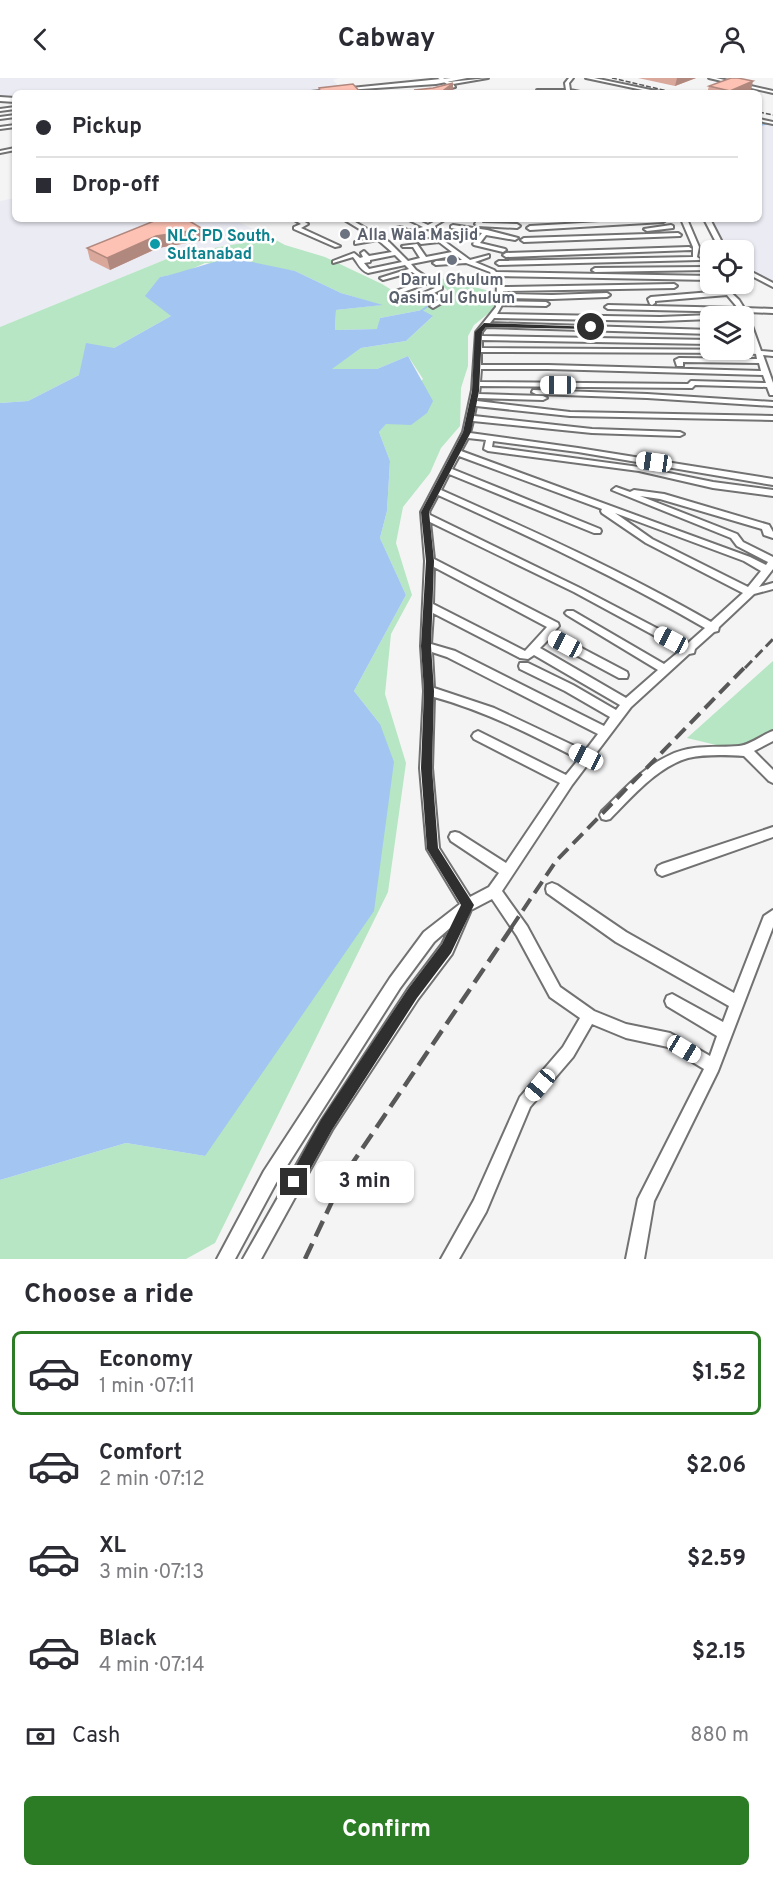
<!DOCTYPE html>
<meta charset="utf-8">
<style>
body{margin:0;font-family:Overpass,sans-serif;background:#f2f2f3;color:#2b2b33;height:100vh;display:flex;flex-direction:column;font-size:22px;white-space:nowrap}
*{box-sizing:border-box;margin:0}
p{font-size:20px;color:#7c7c81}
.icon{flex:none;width:33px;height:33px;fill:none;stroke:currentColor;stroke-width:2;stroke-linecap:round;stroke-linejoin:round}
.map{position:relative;height:1181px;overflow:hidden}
.panel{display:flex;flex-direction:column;background:#fff;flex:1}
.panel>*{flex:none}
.top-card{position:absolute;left:12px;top:12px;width:750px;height:132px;border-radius:9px;box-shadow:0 2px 4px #0004;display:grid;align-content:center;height:132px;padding:0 24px;background:#fff}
.tools{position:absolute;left:700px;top:162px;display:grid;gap:12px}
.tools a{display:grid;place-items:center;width:54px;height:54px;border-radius:9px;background:#fff;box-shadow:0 2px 4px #0004;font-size:30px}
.end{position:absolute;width:27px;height:27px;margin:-14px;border:8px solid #2f2f30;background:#fff;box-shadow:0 0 0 3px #fff}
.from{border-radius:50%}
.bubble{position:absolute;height:42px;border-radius:9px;background:#fff;box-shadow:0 2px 4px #0004;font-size:20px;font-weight:700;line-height:42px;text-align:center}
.car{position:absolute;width:18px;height:36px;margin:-18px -9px;border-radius:8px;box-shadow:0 0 4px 2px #0007;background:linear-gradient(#fff 24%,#345 0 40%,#fff 0 76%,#345 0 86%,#fff 0)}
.top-card b{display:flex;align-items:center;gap:21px;height:57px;font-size:22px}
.top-card b+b{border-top:2px solid #e1e1e2}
.top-card i{width:15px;height:15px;background:#2b2b33}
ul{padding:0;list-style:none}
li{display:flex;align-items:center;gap:18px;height:84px;margin:0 12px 9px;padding:0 12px;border:3px solid transparent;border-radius:9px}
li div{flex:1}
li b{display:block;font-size:22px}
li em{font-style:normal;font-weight:700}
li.current{border-color:#2c7c26}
li>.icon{width:54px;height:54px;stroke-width:1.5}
h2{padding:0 24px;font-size:27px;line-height:72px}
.pay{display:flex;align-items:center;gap:15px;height:66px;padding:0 24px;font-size:22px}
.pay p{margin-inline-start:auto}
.action{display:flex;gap:12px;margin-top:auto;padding:12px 24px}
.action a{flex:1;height:69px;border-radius:9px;background:#2c7c26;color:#fff;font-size:24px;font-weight:700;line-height:69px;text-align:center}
header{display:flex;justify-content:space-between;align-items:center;height:78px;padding:0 24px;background:#fff;font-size:27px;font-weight:700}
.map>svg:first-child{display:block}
.built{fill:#ebebf4}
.green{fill:#b6e6c3}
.water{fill:#a2c6f1}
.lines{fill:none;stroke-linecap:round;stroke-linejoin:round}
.stream{stroke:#a2c6f1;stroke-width:2}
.canal{fill:#a2c6f1;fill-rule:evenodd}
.minor-casing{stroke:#727273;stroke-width:4}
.highway-casing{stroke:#727273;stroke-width:4}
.minor{fill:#fff;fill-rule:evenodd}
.highway{fill:#fff;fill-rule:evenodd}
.rail-far3{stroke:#585859;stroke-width:1.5;stroke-dasharray:5 2;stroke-linecap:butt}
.rail-far2{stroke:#585859;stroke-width:3;stroke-dasharray:10 5;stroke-linecap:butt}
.rail-far1{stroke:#585859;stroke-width:4;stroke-dasharray:14 7;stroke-linecap:butt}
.rail{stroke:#585859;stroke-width:4.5;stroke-dasharray:17 8;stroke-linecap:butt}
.wall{fill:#daa79b}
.shaded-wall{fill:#b1887e}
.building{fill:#fdc2b4;stroke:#b1887e;stroke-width:1.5}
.route{fill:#2f2f30}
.worship-dot{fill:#6b7280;stroke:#fff;stroke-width:2}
.culture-dot{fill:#0f9aa8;stroke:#fff;stroke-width:2}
.labels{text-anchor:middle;stroke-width:5;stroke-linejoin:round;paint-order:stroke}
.far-worship-label{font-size:16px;font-weight:bold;fill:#5b616d;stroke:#fff;text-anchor:start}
.far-culture-label{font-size:16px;font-weight:bold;fill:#0d838f;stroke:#fff;text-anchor:start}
</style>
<header><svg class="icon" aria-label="back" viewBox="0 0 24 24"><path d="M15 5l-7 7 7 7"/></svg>Cabway<svg class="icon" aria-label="person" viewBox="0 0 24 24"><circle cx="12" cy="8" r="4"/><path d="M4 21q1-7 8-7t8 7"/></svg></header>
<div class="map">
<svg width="773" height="1181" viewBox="0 0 773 1181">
<rect width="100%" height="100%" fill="#f4f4f5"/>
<path class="built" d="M0 0H339L333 2 342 12 305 15H15V19L0 18Z
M759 42 773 45V207L744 192V172H723L707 141H759Z
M15 120V141H232L272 160 179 176 0 249V123Z"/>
<path class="green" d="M272 160 285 167 325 179 382 206 416 227 436 228 447 222 448 213 433 198 497 215 495 230 474 247 468 258V288L461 310 460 348 441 370 430 395 403 429 396 465 412 517 391 556 385 616 406 685 388 814 215 1165 186 1181H0V1102L126 1065 205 1078 380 646 354 613 406 517 380 460 387 433 390 383 379 354 423 301 408 278 377 291H331L361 270 406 263 432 239 422 232 380 240 378 251 335 252 336 232 381 227 341 215 295 193 205 185 185 194 160 199 171 238 114 270 79 297 28 323 0 325V249L179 176Z
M773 583V654L737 672 687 660Z"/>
<path class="water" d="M233 180 295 193 341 215 383 227 336 232 335 252 377 251 380 240 422 232 433 238 406 263 361 270 332 291H377L408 278 433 323 427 335 411 347 386 346 379 354 390 383 387 433 380 460 406 517 354 613 380 646 394 684 374 833 205 1078 126 1065 0 1102V325L28 323 79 297 86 265 114 270 171 238 145 218 160 199C185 194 208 184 233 180Z"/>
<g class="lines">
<path class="stream" d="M421 233 428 228"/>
<path class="canal" d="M773 44V46L759 48V46Z"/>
<g class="minor-casing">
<path id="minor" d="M438 0H443L449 4 488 0 453 6 455 9 432 15H425L450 8Z
M569 0H573L569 5 570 12 585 15 537 12H566L565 5Z
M586 0H594L665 15H657Z
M709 0H716L773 13V15Z
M15 29V31L0 33V31Z
M15 37V39L0 41V39Z
M759 41 773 44V46L759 43Z
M15 47V49L0 51V49Z
M15 70V72L0 75V73Z
M293 141H300L308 146 301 150 340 168 335 169 294 151V149L301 146Z
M343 141H350L389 164 408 183 420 180 413 169H403L402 168 417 166 426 179 452 174 439 164 421 166 414 160 419 159 422 162 446 159 428 151 408 157 398 151V149H402L409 153 423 149 407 141H415L428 147 439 141H446L433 149 454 159 444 163 470 182 489 177V179L475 184 494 192 496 194 711 198V202L498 198 503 209 674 206 677 208 674 210 503 213V216L552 217 607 215 610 217 607 219 552 221 503 220 502 223 546 224 549 226 546 228 502 227 497 236 660 239 711 237 714 238H711V241L660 243 494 240 490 245 711 252V256L486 249 482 254V258L711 262V266L482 262V270L754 272 744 238 740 234 608 231 605 229 608 227 738 230 727 217 655 223V225L652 227 650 226 648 221 651 219 723 213 716 206H722L739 222 744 230 773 231V235L747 234 761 273 773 274V278L763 277 773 305V317H770L767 309 695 307 692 310 480 308 479 316 543 318 547 320 543 322 478 320 477 323 570 334 773 338V342L570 338 476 328 474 338 592 351 680 354 684 356 680 358 592 355 473 343 470 355 578 370 773 401V407L578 374 493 363 492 369 639 389 713 404 773 412V418L713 410 639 393 488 373 484 371 486 362 468 360 461 373 750 479 766 487 768 484 737 468 731 460 612 412 616 409 630 414 634 412 664 416 769 447 773 454V460L764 457 762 451 660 421 640 418 737 456 743 464 773 479V491L759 509 773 505V511L754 516 719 549 718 553 714 554 695 571 694 575 689 576 631 629 572 707 502 813 527 848 560 909 594 933 626 946 670 955 710 978 717 958 667 928 665 923 667 918 672 916 723 944 729 928 616 864 547 815 546 811 547 807 552 805 557 807 626 854 734 915 764 838 773 832V849L718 993 654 1123 644 1181H626L638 1121 704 991 668 969 626 960 592 946 573 979 530 1029 486 1134 459 1181H441L474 1122 520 1019 563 969 580 940 550 919 517 858 492 821 471 832 452 876 418 921 332 1052 261 1181H243L322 1042 408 911 442 866 450 850 434 864 400 910 276 1105 235 1181H217L264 1093 390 900 424 854 460 826 427 771 420 690 424 613 421 568 425 483 421 434 463 354 472 312 476 254 496 229 497 207 490 194 466 185 436 187 433 185 436 183 462 182 456 177 411 186 416 192 442 209V211L434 215 445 221V223L433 230 430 228 438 222 429 217 413 223H409V221L435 210 428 205 398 216 396 215V213L424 202 412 194 383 202 380 200 409 191 405 187 368 195C360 192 358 185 353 179L333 185V183L354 175 360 180 363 179 361 175 364 173 369 178 392 174 378 162 355 166V164L374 160ZM395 177 402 184 369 191 364 185 370 184V182ZM481 274 747 275 756 276 757 281 679 280 675 282 677 288H683V284L759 285 761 293 548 287H481ZM481 291H548L763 297 766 305 691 303 688 306 480 304ZM459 378 602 431 601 433 602 435 646 465 743 515 711 544C624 494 533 453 441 412L449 396 594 455H600L601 453 600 451 452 391ZM438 417C529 458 619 500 705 550L687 566 580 510 430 437 429 434ZM615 435 744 483 761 493 748 509 652 461ZM430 444 574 514 681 572 664 586 573 533H567L565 535 567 537 658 592 626 620 540 570 548 562 619 600H627L628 597 627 594 553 555 559 548 558 545 434 481ZM434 489 547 549 525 573 433 526ZM433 535 520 580 528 581 534 577 620 627 616 632 573 607 528 585H520L519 588 520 591 565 613 610 639 604 648 455 573 431 566ZM432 574 447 579 598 656 585 673 494 630 434 610ZM434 619C485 633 532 657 579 681L566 697 478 653 474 655 472 658 474 661 560 705 506 785 459 755 455 754 451 755 449 759 451 763 499 795 489 809 470 819 439 770 432 690Z
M478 141H484L482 145 517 146 520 148 517 150 478 148 475 146Z
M652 141 666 142 663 144 530 152 527 150 530 148Z
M681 141H687L699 169 697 179 700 181 699 182 499 187 496 185 499 183 693 179V169Z
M704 141H710L726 172H720Z
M453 147 487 152 518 160 515 162 486 157 480 165 505 171 506 172 503 174 474 167 473 166 482 155 451 150V148Z
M671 147 673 148V150L647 153 644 151Z
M678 155 681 157 680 158 524 164 521 162 524 160Z
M689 169 692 171 691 172 506 179 503 177 506 175Z
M705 189 708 191 707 192 595 194 592 192 595 190Z
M744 190 773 205V209L744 194Z
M533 312 647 316 773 324V328L647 320 536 316 532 314Z
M773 653V663L754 673 773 692V705L769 703 744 678C726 677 706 676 688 680 657 689 632 719 610 741L606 742 602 741 600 737 602 733C623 713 643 689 670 677 693 666 715 670 739 668 750 667 762 657 773 653Z
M773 749V759L662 798 658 796 656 792 658 788 662 786Z"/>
</g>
<g class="highway-casing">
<path id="highway" d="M451 0H467L436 6 301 15Z
M0 19 15 20V24L0 23Z"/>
</g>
<use href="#minor" class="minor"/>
<use href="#highway" class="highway"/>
<path class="rail-far3" d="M612 0 676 15
M759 34 773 37"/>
<path class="rail-far2" d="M745 590 773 561"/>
<path class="rail-far1" d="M511 850 556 783 746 588"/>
<path class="rail" d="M305 1181 345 1096 512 849"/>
</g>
<path class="wall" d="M638 0H696L675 8Z
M709 8 751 13 745 15H707Z
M414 12H453L449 15H414Z
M203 151 205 162 158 170 110 192 90 182 87 170Z"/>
<path class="shaded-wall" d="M677 0H696L675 8Z
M753 3 751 13 745 15H730V13Z
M453 5V12L449 15H440Z
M203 151 205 162 158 170 110 192 107 180 156 158Z"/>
<path class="building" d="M731 0H738L753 3 730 13 709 8Z
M453 5 440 15 414 12 433 10Z
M353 6 361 15H321L319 10Z
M159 141H186L203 151 156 158 107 180 87 170Z"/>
<path class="route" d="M484 245 594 249 591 251 486 249 482 254 479 313 471 354 429 434 434 483 431 568 434 613 432 690 438 770 474 827 451 875 417 920 332 1052 300 1110 294 1112 289 1110 287 1104 321 1042 408 911 442 866 461 827 427 771 421 690 424 613 421 568 426 483 421 434 463 354 472 313 475 254Z"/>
<g class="worship-dot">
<circle cx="345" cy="156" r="6"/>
<circle cx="452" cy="182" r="6"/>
</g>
<circle class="culture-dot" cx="155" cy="166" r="6"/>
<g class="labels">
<g class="far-worship-label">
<text x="357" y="162">Alla Wala Masjid</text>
<text x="452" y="207" text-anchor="middle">Darul Ghulum<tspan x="452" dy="18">Qasim ul Ghulum</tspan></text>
</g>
<g class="far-culture-label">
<text x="167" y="163">NLC PD South,<tspan x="167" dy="18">Sultanabad</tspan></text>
</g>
</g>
</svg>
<div class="tools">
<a><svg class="icon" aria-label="locate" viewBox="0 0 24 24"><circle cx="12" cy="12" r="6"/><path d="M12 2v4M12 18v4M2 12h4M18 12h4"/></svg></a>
<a><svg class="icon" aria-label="layers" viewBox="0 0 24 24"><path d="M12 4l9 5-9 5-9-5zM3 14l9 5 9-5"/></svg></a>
</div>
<i class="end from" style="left:591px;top:249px"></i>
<i class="end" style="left:294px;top:1104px"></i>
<div class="bubble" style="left:315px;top:1083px;width:99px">3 min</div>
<i class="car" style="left:558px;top:307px;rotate:270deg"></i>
<i class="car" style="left:654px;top:384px;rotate:278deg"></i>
<i class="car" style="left:671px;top:562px;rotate:298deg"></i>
<i class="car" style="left:565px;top:566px;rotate:298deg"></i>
<i class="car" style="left:586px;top:679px;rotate:297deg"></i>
<i class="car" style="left:684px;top:971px;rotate:121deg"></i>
<i class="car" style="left:540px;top:1007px;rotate:220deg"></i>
<div class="top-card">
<b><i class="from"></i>Pickup</b>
<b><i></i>Drop-off</b>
</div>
</div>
<section class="panel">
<h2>Choose a ride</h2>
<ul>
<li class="current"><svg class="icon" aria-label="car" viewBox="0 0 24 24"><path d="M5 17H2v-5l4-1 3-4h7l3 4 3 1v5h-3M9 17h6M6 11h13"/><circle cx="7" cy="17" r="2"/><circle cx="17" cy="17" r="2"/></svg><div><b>Economy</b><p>1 min · 07:11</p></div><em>$1.52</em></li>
<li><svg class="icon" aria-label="car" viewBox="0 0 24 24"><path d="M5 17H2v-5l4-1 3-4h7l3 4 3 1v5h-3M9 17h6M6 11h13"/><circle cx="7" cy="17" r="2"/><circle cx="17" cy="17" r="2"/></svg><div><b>Comfort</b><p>2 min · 07:12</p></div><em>$2.06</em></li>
<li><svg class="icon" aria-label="car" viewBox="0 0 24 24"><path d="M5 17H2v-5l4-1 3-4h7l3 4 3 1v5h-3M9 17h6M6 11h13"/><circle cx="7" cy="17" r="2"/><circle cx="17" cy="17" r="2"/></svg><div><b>XL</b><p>3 min · 07:13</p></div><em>$2.59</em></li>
<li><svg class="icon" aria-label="car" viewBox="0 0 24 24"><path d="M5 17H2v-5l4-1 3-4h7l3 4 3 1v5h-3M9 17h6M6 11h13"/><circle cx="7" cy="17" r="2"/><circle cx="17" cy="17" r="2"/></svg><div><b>Black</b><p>4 min · 07:14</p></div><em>$2.15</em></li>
</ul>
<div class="pay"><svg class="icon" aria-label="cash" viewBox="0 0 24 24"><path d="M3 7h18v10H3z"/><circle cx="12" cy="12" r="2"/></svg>Cash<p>880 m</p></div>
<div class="action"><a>Confirm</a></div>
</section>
